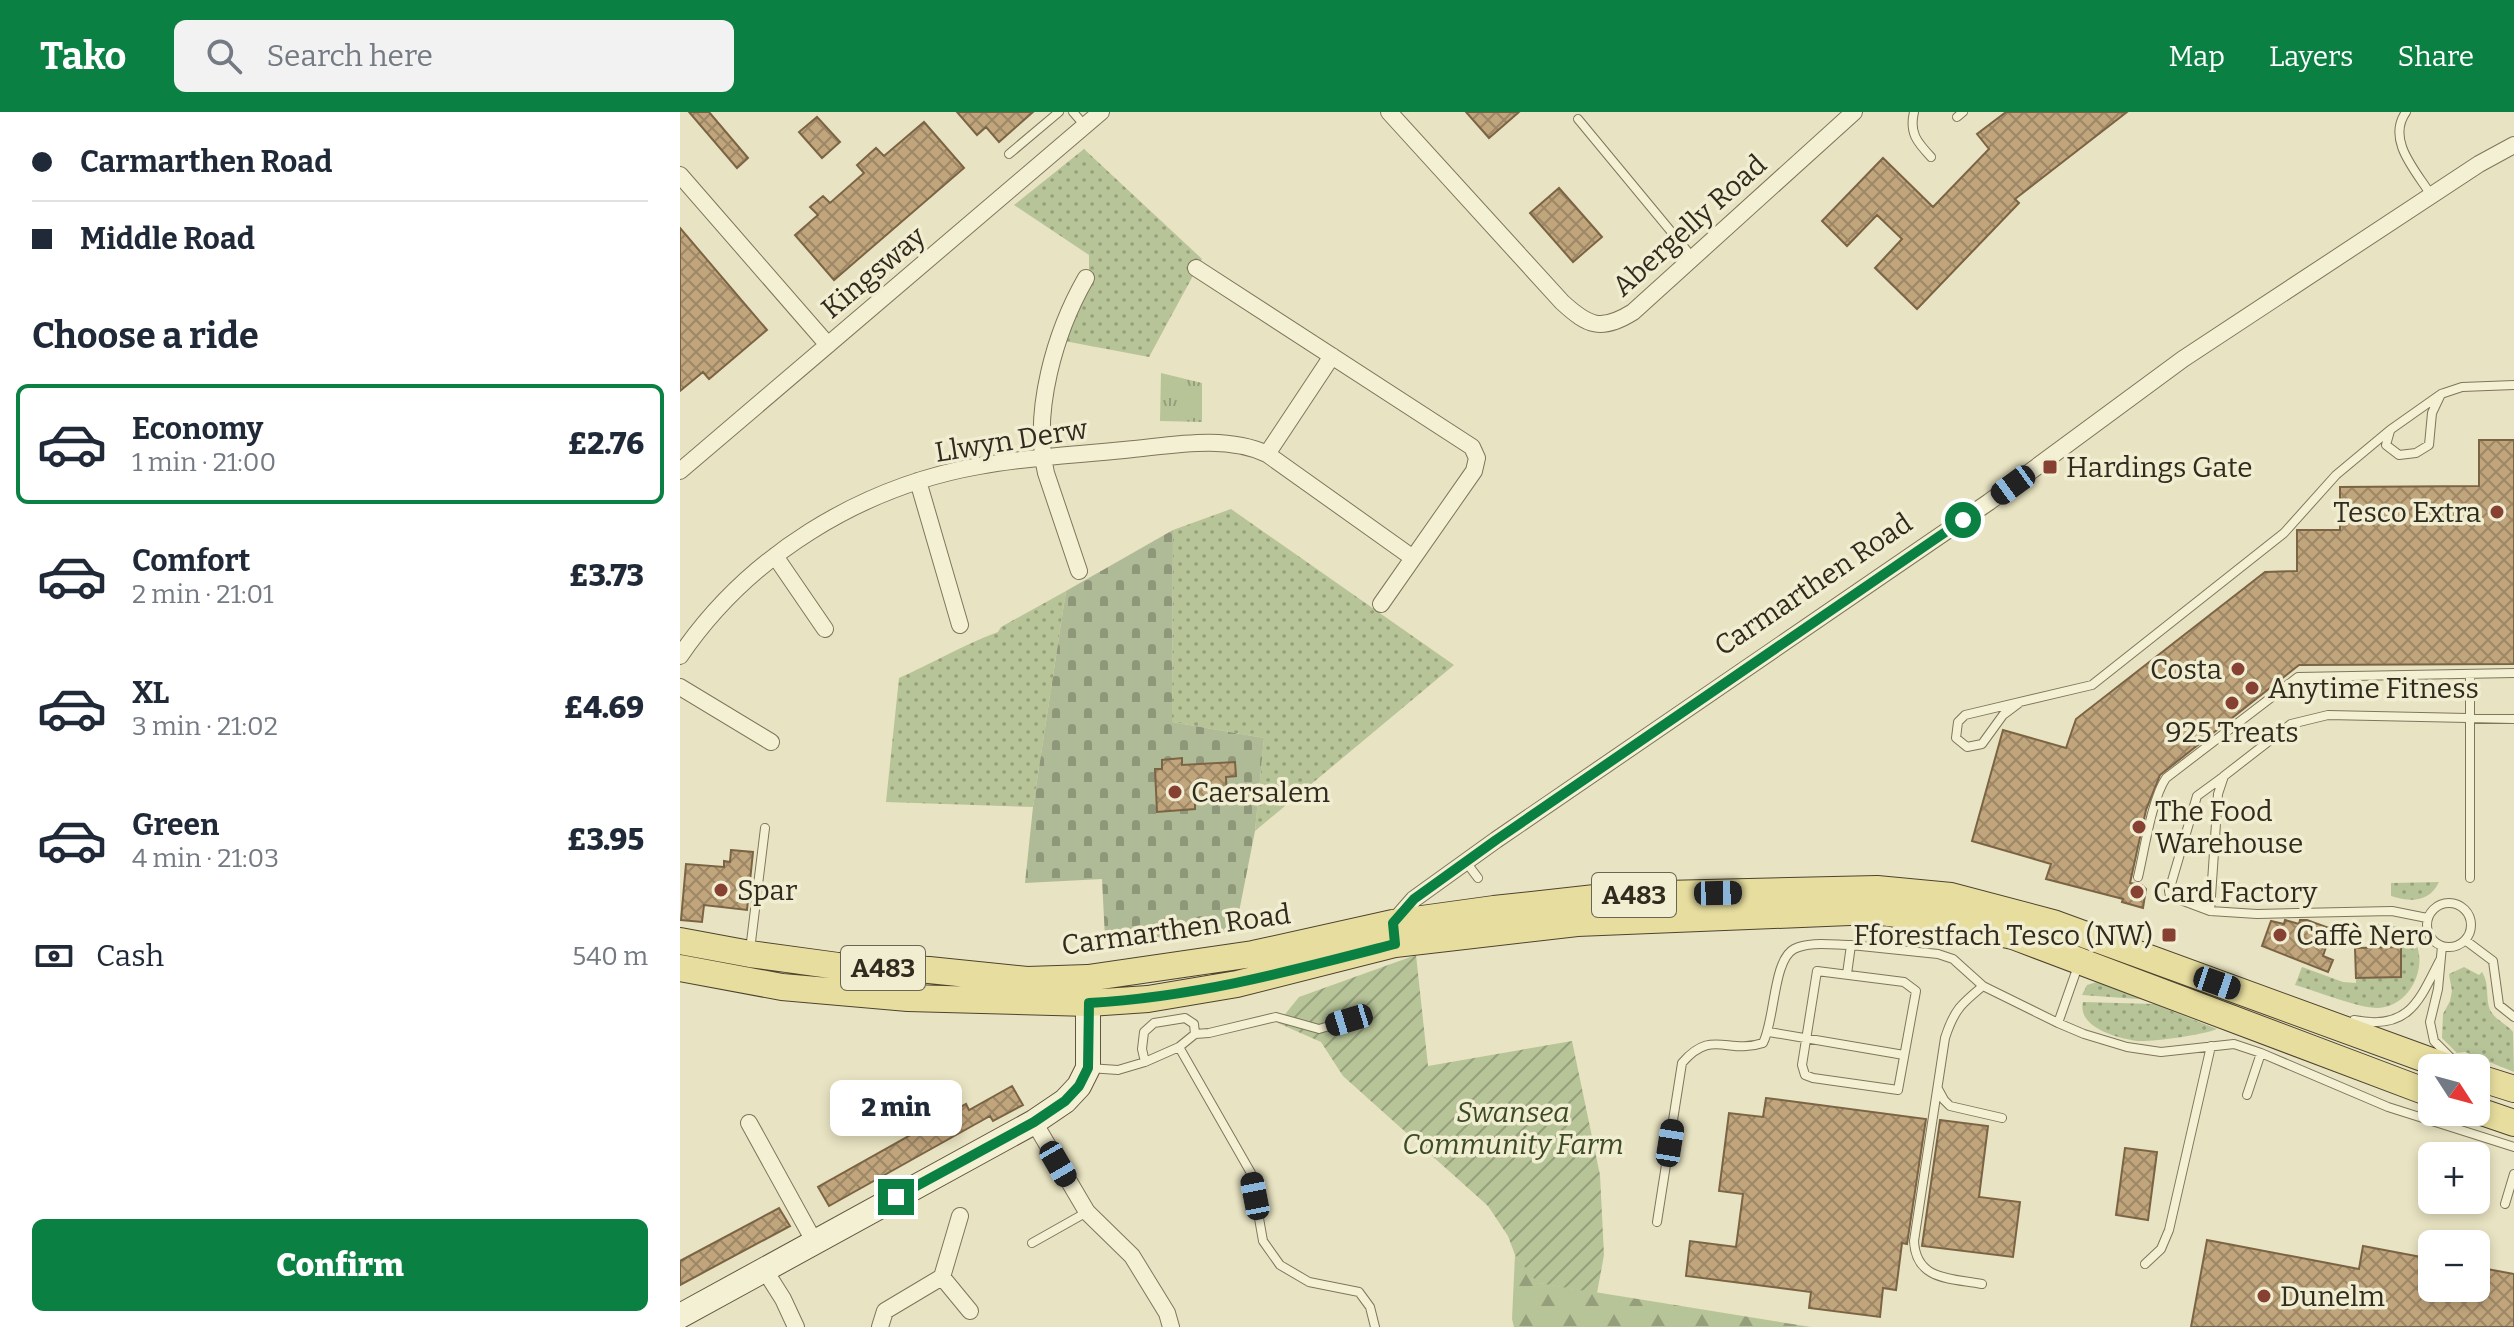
<!DOCTYPE html>
<meta charset="utf-8">
<style>
body{margin:0;font-family:Bitter,serif;background:#f2f2f3;color:#1f2937;height:100vh;display:flex;flex-direction:column;font-size:30px;white-space:nowrap}
*{box-sizing:border-box;margin:0}
p{font-size:26px;color:#747a83}
.icon{flex:none;width:44px;height:44px;fill:none;stroke:currentColor;stroke-width:2;stroke-linecap:round;stroke-linejoin:round}
.map{position:relative;flex:1;overflow:hidden}
.side{display:flex;flex-direction:column;background:#fff;width:680px}
.side>*{flex:none}
.banner{display:grid;align-content:center;height:176px;padding:0 32px;background:#fff}
.needle{width:52px;rotate:126deg}
.controls{position:absolute;left:1738px;top:942px;display:grid;gap:16px}
.controls a{display:grid;place-items:center;width:72px;height:72px;border-radius:12px;background:#fff;box-shadow:0 4px 12px #0003;font-size:40px}
.end{position:absolute;width:36px;height:36px;margin:-18px;border:10px solid #0b8043;background:#fff;box-shadow:0 0 0 4px #fff}
.from{border-radius:50%}
.bubble{position:absolute;height:56px;border-radius:12px;background:#fff;box-shadow:0 4px 12px #0003;font-size:26px;font-weight:800;line-height:56px;text-align:center}
.car{position:absolute;width:24px;height:48px;margin:-24px -12px;border-radius:10px;box-shadow:0 0 6px 2px #0007;background:linear-gradient(#222 24%,#8ab4d8 0 40%,#222 0 76%,#8ab4d8 0 86%,#222 0)}
.banner b{display:flex;align-items:center;gap:28px;height:76px;font-size:30px}
.banner b+b{border-top:2px solid #e0e1e3}
.banner i{width:20px;height:20px;background:#1f2937}
ul{padding:0;list-style:none}
li{display:flex;align-items:center;gap:24px;height:120px;margin:0 16px 12px;padding:0 16px;border:4px solid transparent;border-radius:12px}
li div{flex:1}
li b{display:block;font-size:30px}
li em{font-style:normal;font-weight:800}
li.selected{border-color:#0b8043}
li>.icon{width:72px;height:72px;stroke-width:1.5}
h2{padding:0 32px;font-size:36px;line-height:96px}
.pay{display:flex;align-items:center;gap:20px;height:88px;padding:0 32px;font-size:30px}
.pay p{margin-inline-start:auto}
.button{display:flex;gap:16px;margin-top:auto;padding:16px 32px}
.button a{flex:1;height:92px;border-radius:12px;background:#0b8043;color:#fff;font-size:32px;font-weight:800;line-height:92px;text-align:center}
header{display:flex;align-items:center;gap:48px;box-sizing:border-box;height:112px;padding:0 40px;background:#0b8043;color:#fff}
header strong{font-size:38px}
nav{display:flex;gap:44px;margin-inline-start:auto;font-size:28px}
.search{width:560px;height:72px;background:#f2f2f3;display:flex;align-items:center;gap:20px;box-sizing:border-box;padding:0 28px;border-radius:12px;color:#747a83;font-size:30px}
main{display:flex;flex:1;min-height:0}
.map>svg:first-child{display:block}
.grass{fill:url(#grass-dots)}
.forest{fill:url(#forest-firs)}
.cemetery{fill:url(#cemetery-stones)}
.park{fill:url(#park-tufts)}
.garden{fill:url(#garden-furrows)}
.building{fill:url(#building-cross-hatch);stroke:#7b6444;stroke-width:2}
.lines{fill:none;stroke-linecap:round;stroke-linejoin:round}
.lane-casing{stroke:#7f755b;stroke-width:10}
.street-casing{stroke:#7f755b;stroke-width:18}
.secondary-casing{stroke:#61563f;stroke-width:26}
.primary-casing{stroke:#4d432f;stroke-width:28}
.lane{stroke:#f4f0d4;stroke-width:8}
.street{stroke:#f4f0d4;stroke-width:16}
.secondary{stroke:#f4f0d4;stroke-width:24}
.primary{stroke:#e7dd9e;stroke-width:26}
.route{stroke:#0b8043;stroke-width:10}
.poi-dot{fill:#874133;stroke:#f0edd1;stroke-width:3}
.labels{text-anchor:middle;stroke-width:7;stroke-linejoin:round;paint-order:stroke}
.shield{fill:#f0edd1;stroke:#6a6454;stroke-width:2}
.shield-label{font-size:26px;font-weight:bold;fill:#312a1e}
.street-label{font-size:28px;fill:#312a1e;stroke:#f0edd1}
.poi-label{font-size:28px;fill:#312a1e;stroke:#f0edd1;text-anchor:start}
.park-label{font-size:28px;font-style:italic;fill:#3c4b27;stroke:#f0edd1}
</style>
<header>
<strong>Tako</strong>
<div class="search"><svg class="icon" aria-label="search" viewBox="0 0 24 24"><circle cx="10" cy="10" r="6"/><path d="M15 15l6 6"/></svg>Search here</div>
<nav><a>Map</a><a>Layers</a><a>Share</a></nav>
</header>
<main>
<section class="side">
<div class="banner">
<b><i class="from"></i>Carmarthen Road</b>
<b><i></i>Middle Road</b>
</div>
<h2>Choose a ride</h2>
<ul>
<li class="selected"><svg class="icon" aria-label="car" viewBox="0 0 24 24"><path d="M5 17H2v-5l4-1 3-4h7l3 4 3 1v5h-3M9 17h6M6 11h13"/><circle cx="7" cy="17" r="2"/><circle cx="17" cy="17" r="2"/></svg><div><b>Economy</b><p>1 min · 21:00</p></div><em>£2.76</em></li>
<li><svg class="icon" aria-label="car" viewBox="0 0 24 24"><path d="M5 17H2v-5l4-1 3-4h7l3 4 3 1v5h-3M9 17h6M6 11h13"/><circle cx="7" cy="17" r="2"/><circle cx="17" cy="17" r="2"/></svg><div><b>Comfort</b><p>2 min · 21:01</p></div><em>£3.73</em></li>
<li><svg class="icon" aria-label="car" viewBox="0 0 24 24"><path d="M5 17H2v-5l4-1 3-4h7l3 4 3 1v5h-3M9 17h6M6 11h13"/><circle cx="7" cy="17" r="2"/><circle cx="17" cy="17" r="2"/></svg><div><b>XL</b><p>3 min · 21:02</p></div><em>£4.69</em></li>
<li><svg class="icon" aria-label="car" viewBox="0 0 24 24"><path d="M5 17H2v-5l4-1 3-4h7l3 4 3 1v5h-3M9 17h6M6 11h13"/><circle cx="7" cy="17" r="2"/><circle cx="17" cy="17" r="2"/></svg><div><b>Green</b><p>4 min · 21:03</p></div><em>£3.95</em></li>
</ul>
<div class="pay"><svg class="icon" aria-label="cash" viewBox="0 0 24 24"><path d="M3 7h18v10H3z"/><circle cx="12" cy="12" r="2"/></svg>Cash<p>540 m</p></div>
<div class="button"><a>Confirm</a></div>
</section>
<div class="map">
<svg width="1834" height="1215" viewBox="0 0 1834 1215">
<defs>
<pattern id="grass-dots" width="8" height="8" patternUnits="userSpaceOnUse" patternTransform="scale(2)"><rect width="8" height="8" fill="#b7c498"/><path d="M2 2h.1M6 6h.1" fill="none" stroke="#959f7b" stroke-width="1.8" stroke-linecap="round"/></pattern>
<pattern id="forest-firs" width="22" height="20" patternUnits="userSpaceOnUse" patternTransform="scale(2)"><rect width="22" height="20" fill="#b7c498"/><path d="M5 1l3.5 6h-7zM16 11l3.5 6h-7z" fill="#959f7b"/></pattern>
<pattern id="cemetery-stones" width="16" height="16" patternUnits="userSpaceOnUse" patternTransform="scale(2)"><rect width="16" height="16" fill="#afba96"/><path d="M2 7V4a2 2 0 0 1 4 0v3zM10 15v-3a2 2 0 0 1 4 0v3z" fill="#8f977a"/></pattern>
<pattern id="park-tufts" width="24" height="20" patternUnits="userSpaceOnUse" patternTransform="scale(2)"><rect width="24" height="20" fill="#b7c498"/><path d="M3 7l-1-3M5 7V3M7 7l1-3M15 17l-1-3M17 17v-4M19 17l1-3" fill="none" stroke="#959f7b"/></pattern>
<pattern id="garden-furrows" width="10" height="10" patternUnits="userSpaceOnUse" patternTransform="scale(2)"><rect width="10" height="10" fill="#b7c498"/><path d="M-1 1l2-2M0 10L10 0M9 11l2-2" fill="none" stroke="#959f7b"/></pattern>
<pattern id="building-cross-hatch" width="8" height="8" patternUnits="userSpaceOnUse" patternTransform="scale(2)"><rect width="8" height="8" fill="#c1a57c"/><path d="M0 0l8 8M0 8l8-8" fill="none" stroke="#9d8765"/></pattern>
</defs>
<rect width="100%" height="100%" fill="#e8e3c2"/>
<path class="grass" d="M404 37 522 147 469 245 379 228 409 160V143L334 93Z
M551 397 774 553 575 719 584 626 492 610 493 418Z
M386 479 353 695 206 690 219 566C253 551 283 533 318 520L321 515Z
M1759 770C1749 791 1730 790 1711 784V771Z
M1695 812C1763 809 1744 895 1698 896 1677 896 1637 879 1615 873L1622 855 1663 870 1676 871V866L1721 865 1720 831H1695Z
M1784 855 1799 863 1802 860C1810 873 1805 885 1810 898 1816 909 1826 911 1833 920L1834 960 1785 940 1777 941 1762 926 1763 902 1770 889 1772 879 1769 862Z
M1417 870H1430L1472 888 1402 883 1407 873Z
M1403 890 1474 892 1537 917C1523 923 1472 930 1457 929 1436 926 1397 915 1403 890Z"/>
<path class="forest" d="M835 1143 859 1171 1131 1215H834L832 1207Z"/>
<path class="cemetery" d="M493 418 492 610 584 626 575 719 555 820 496 825 425 826 422 767 345 771 353 695 386 479Z"/>
<path class="park" d="M481 261 522 271V310L480 309Z"/>
<path class="garden" d="M736 843 748 954 892 929 920 1063 924 1143 917 1181 858 1171 835 1143 828 1124 808 1094 663 964 641 930 598 911 619 885Z"/>
<path class="building" d="M9 0H29L68 46 57 56Z
M277 0H353L319 30 306 15 297 23Z
M786 0H839L809 26Z
M1326 0H1447L1335 87 1339 91 1237 197 1195 156 1222 127 1197 103 1167 134 1142 109 1203 46 1253 95 1309 37 1297 22Z
M137 5 160 30 142 46 119 20Z
M244 10 284 56 154 168 115 123 138 103 130 95 143 84 150 91 184 61 177 53 196 36 204 44Z
M879 76 922 125 893 150 850 101Z
M0 116 87 218 29 267 23 260 0 279Z
M1799 328H1834V552L1619 553 1480 663 1466 698 1450 771 1462 773 1466 777 1463 796 1442 790 1443 787 1366 767 1371 752 1292 729 1323 618 1386 636 1396 607 1585 460 1617 459V418H1660V375L1799 374Z
M502 646V653L555 650 556 664 546 665 547 689 515 691V697L477 700 475 657H482V648Z
M51 738 73 740 67 798 24 793 22 810 1 808 6 752 44 755V749L50 750Z
M1605 808 1619 812 1620 808H1627L1652 817 1643 844 1653 848 1648 860 1582 834 1591 809 1604 812Z
M1721 835V865L1676 866 1675 836Z
M332 974 343 993 313 1009 310 1004 149 1094 138 1075 286 992 289 998Z
M1086 986 1246 1007 1227 1132 1222 1131 1216 1178 1203 1176 1200 1205 1129 1196 1131 1180 1006 1164 1010 1129 1056 1135 1063 1082 1039 1079 1049 1001 1083 1005Z
M1260 1008 1308 1014 1299 1085 1340 1090 1333 1145 1242 1134Z
M1445 1036 1477 1040 1468 1108 1436 1103Z
M99 1096 110 1114 0 1173V1149Z
M1527 1128 1679 1157 1683 1134 1752 1147V1176H1796V1155L1834 1162V1215H1511Z"/>
<g class="lines">
<g class="lane-casing">
<path id="lane" d="M393 0 405 14
M1234 0C1229 21 1237 30 1251 45
M1726 0C1706 28 1736 59 1751 83
M1277 5 1283 0
M898 7 1013 146
M329 42 379 0
M1710 319 1706 333 1719 343 1736 341 1749 333 1752 301 1761 282 1782 275 1834 273
M1790 562V766
M1339 591 1323 603 1302 632 1287 635 1276 626 1278 610 1285 603 1412 573 1604 421 1656 363 1710 318 1761 282
M786 750 798 766
M1458 765C1464 740 1472 686 1486 666L1618 565 1834 561
M1747 813a22 22 0 1 1 44 0a22 22 0 1 1-44 0Z
M1530 799 1490 784 1489 779 1517 684 1543 665
M1747 806 1712 799 1577 802 1530 799 1538 682 1544 664 1611 612 1648 603 1834 607
M1785 828 1813 849 1819 893 1834 905
M1762 834 1758 877 1750 910 1754 929 1772 947
M70 838 85 716
M1398 854 1378 911 1404 922 1447 935 1481 940 1554 932 1581 941 1708 995 1834 1035
M1137 859 1224 870 1236 879 1218 978 1133 966 1125 963 1122 953Z
M1167 862 1171 833 1258 842 1273 847 1303 874 1378 911
M1674 908C1729 919 1739 889 1760 848
M1089 920 1224 943
M515 922 514 912 505 906 474 911 464 920 462 937 465 950 499 935 515 922 529 921 596 905 639 917 669 908
M499 935 571 1061 583 1129 600 1153 629 1170 679 1180 690 1195 695 1215
M409 956 438 958 465 950
M1258 977 1264 988 1270 994 1322 1006
M1567 983 1581 941
M1825 1092 1834 1062
M977 1110 1002 951C1032 916 1047 943 1083 931 1095 908 1093 848 1114 837 1129 829 1154 833 1171 833
M352 1131 407 1100
M1465 1152 1481 1137 1489 1118 1531 934
M1302 1172C1271 1166 1236 1169 1234 1129L1265 926C1274 898 1281 892 1303 874"/>
</g>
<g class="street-casing">
<path id="street" d="M709 0 882 190C908 214 921 220 953 200L1174 0
M0 63 148 233
M516 156 792 335 797 346 794 359 701 492
M587 342 652 244
M0 359 421 0
M238 369 280 513
M95 444 145 517
M399 459 366 361C352 299 375 220 406 166
M0 544C68 444 180 375 299 354 347 345 396 343 444 338 490 334 544 322 587 342L733 446
M0 575 91 630
M713 811 734 787 816 728 1309 390 1503 247 1799 52 1834 33
M354 1010 407 1100 452 1144 487 1201 491 1215
M69 1011 134 1129
M84 1157 103 1187 116 1215
M262 1165 290 1199
M200 1215 205 1199 262 1165 280 1104"/>
</g>
<g class="secondary-casing">
<path id="secondary" d="M0 1204 354 1010 385 989 399 974 408 956V872"/>
</g>
<g class="primary-casing">
<path id="primary" d="M0 829 70 842 158 854 249 858 347 868 408 866 573 842 713 811 814 797 942 783 1197 777 1271 784 1373 811 1770 956
M0 856 102 875 228 886 409 891 468 887 557 872 715 832 897 811 1194 799 1262 808 1333 824 1752 982
M1796 965 1834 977
M1796 998 1834 1011"/>
</g>
<use href="#lane" class="lane"/>
<use href="#street" class="street"/>
<use href="#secondary" class="secondary"/>
<use href="#primary" class="primary"/>
</g>
<g class="lines">
<path class="route" d="M216 1085 354 1010 385 989 399 974 408 956 409 891C516 885 611 859 715 832L713 811 734 787 816 728 1283 408"/>
</g>
<g class="poi-dot">
<rect x="1362" y="347" width="16" height="16" rx="4"/>
<circle cx="1817" cy="400" r="8"/>
<circle cx="1558" cy="557" r="8"/>
<circle cx="1572" cy="576" r="8"/>
<circle cx="1552" cy="591" r="8"/>
<circle cx="495" cy="680" r="8"/>
<circle cx="1459" cy="715" r="8"/>
<circle cx="41" cy="778" r="8"/>
<circle cx="1457" cy="780" r="8"/>
<rect x="1481" y="815" width="16" height="16" rx="4"/>
<circle cx="1600" cy="823" r="8"/>
<circle cx="1584" cy="1184" r="8"/>
</g>
<g class="labels">
<g class="shield">
<rect x="912" y="761" width="84" height="44" rx="6"/>
<rect x="161" y="834" width="84" height="44" rx="6"/>
</g>
<g class="shield-label">
<text x="954" y="792">A483</text>
<text x="203" y="865">A483</text>
</g>
<g class="street-label">
<text transform="translate(1009 113) rotate(-42)" y="10">Abergelly Road</text>
<text transform="translate(193 160) rotate(-40)" y="10">Kingsway</text>
<text transform="translate(331 328) rotate(-9)" y="10">Llwyn Derw</text>
<text transform="translate(1133 472) rotate(-34)" y="10">Carmarthen Road</text>
<text transform="translate(496 817) rotate(-8)" y="10">Carmarthen Road</text>
</g>
<g class="poi-label">
<text x="1386" y="365">Hardings Gate</text>
<text x="1801" y="410" text-anchor="end">Tesco Extra</text>
<text x="1542" y="567" text-anchor="end">Costa</text>
<text x="1588" y="586">Anytime Fitness</text>
<text x="1552" y="630" text-anchor="middle">925 Treats</text>
<text x="511" y="690">Caersalem</text>
<text x="1475" y="709">The Food<tspan x="1475" dy="32">Warehouse</tspan></text>
<text x="57" y="788">Spar</text>
<text x="1473" y="790">Card Factory</text>
<text x="1473" y="833" text-anchor="end">Fforestfach Tesco (NW)</text>
<text x="1616" y="833">Caffè Nero</text>
<text x="1600" y="1194">Dunelm</text>
</g>
<g class="park-label">
<text x="833" y="1010">Swansea<tspan x="833" dy="32">Community Farm</tspan></text>
</g>
</g>
</svg>
<div class="controls">
<a><svg class="needle" viewBox="-14 -14 28 28"><path d="M0-13l5 13h-10z" fill="#e53935"/><path d="M0 13l5-13h-10z" fill="#747a83"/></svg></a>
<a>+</a>
<a>−</a>
</div>
<i class="end from" style="left:1283px;top:408px"></i>
<i class="end" style="left:216px;top:1085px"></i>
<div class="bubble" style="left:150px;top:968px;width:132px">2 min</div>
<i class="car" style="left:1333px;top:373px;rotate:234deg"></i>
<i class="car" style="left:1038px;top:781px;rotate:89deg"></i>
<i class="car" style="left:1537px;top:871px;rotate:109deg"></i>
<i class="car" style="left:669px;top:908px;rotate:253deg"></i>
<i class="car" style="left:990px;top:1031px;rotate:9deg"></i>
<i class="car" style="left:378px;top:1052px;rotate:150deg"></i>
<i class="car" style="left:575px;top:1084px;rotate:349deg"></i>
</div>
</main>
